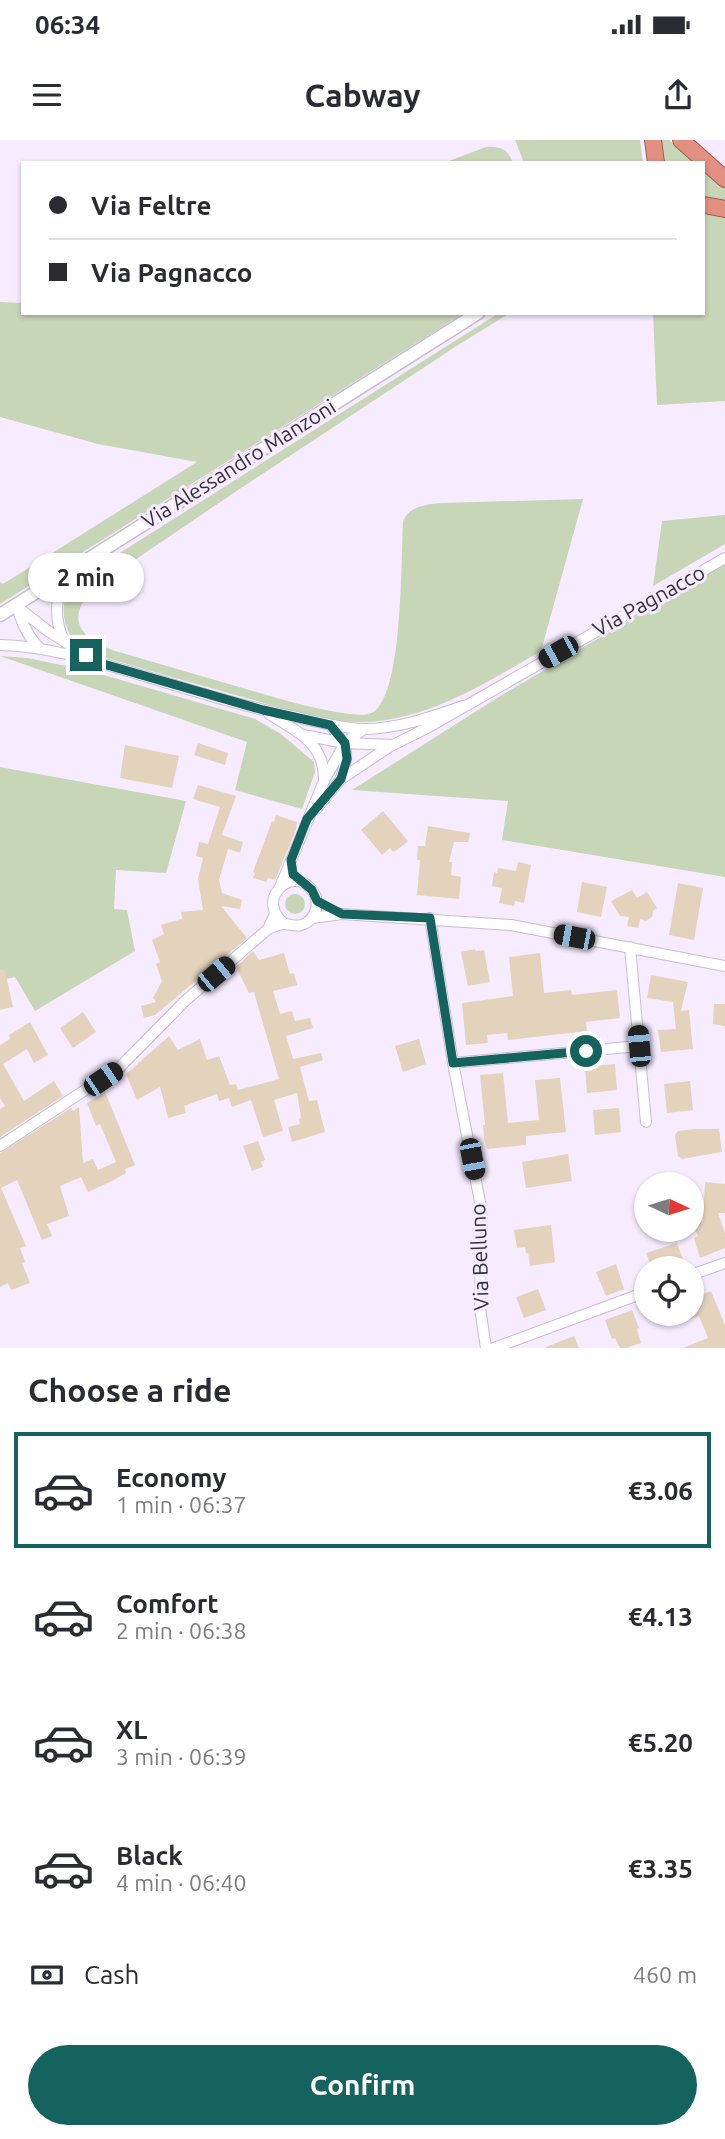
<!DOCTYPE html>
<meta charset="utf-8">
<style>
body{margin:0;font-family:Ubuntu,sans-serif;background:#f7f7f7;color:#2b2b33;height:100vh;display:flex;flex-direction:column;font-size:26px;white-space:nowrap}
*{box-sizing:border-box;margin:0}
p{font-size:23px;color:#7c7c81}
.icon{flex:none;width:38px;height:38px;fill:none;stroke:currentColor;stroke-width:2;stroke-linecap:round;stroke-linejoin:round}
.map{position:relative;height:1208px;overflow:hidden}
.drawer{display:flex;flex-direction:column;background:#fff;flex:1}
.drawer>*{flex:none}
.guide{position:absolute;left:21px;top:21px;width:684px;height:154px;border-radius:0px;box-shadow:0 2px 5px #0004;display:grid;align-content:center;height:154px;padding:0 28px;background:#fff}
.needle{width:46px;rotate:94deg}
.fabs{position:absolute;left:634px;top:1032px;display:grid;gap:14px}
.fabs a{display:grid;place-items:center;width:70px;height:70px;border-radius:50%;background:#fff;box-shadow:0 2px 5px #0004;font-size:35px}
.end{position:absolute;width:32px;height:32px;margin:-16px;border:9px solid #14635f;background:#fff;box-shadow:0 0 0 4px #fff}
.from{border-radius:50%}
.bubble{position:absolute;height:49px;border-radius:24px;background:#fff;box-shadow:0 2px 5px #0004;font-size:23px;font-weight:600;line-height:49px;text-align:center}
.car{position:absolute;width:21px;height:42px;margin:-21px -10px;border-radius:9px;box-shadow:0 0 5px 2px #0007;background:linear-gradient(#222 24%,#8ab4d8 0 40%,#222 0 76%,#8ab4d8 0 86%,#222 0)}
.guide b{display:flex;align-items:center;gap:24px;height:66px;font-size:26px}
.guide b+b{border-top:2px solid #e1e1e2}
.guide i{width:18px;height:18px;background:#2b2b33}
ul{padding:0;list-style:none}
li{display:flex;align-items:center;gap:21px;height:116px;margin:0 14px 10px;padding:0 14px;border:4px solid transparent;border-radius:0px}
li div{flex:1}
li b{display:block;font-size:26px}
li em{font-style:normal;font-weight:600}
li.active{border-color:#14635f}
li>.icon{width:63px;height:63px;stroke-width:1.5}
h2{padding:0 28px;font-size:32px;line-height:84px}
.pay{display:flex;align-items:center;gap:18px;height:77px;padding:0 28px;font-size:26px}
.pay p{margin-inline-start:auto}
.button{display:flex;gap:14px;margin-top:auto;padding:14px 28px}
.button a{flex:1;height:80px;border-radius:42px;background:#14635f;color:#fff;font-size:28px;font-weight:600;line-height:80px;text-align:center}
.status{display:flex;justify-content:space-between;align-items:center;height:49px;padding:0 35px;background:#fff;direction:ltr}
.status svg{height:19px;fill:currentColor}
header{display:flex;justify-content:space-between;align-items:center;height:91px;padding:0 28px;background:#fff;font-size:32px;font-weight:600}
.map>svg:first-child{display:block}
.green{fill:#c7d6b7}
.building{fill:#e4d3bc}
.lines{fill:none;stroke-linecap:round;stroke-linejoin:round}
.minor-casing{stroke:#c9bbd3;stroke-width:12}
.tertiary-casing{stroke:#c9bbd3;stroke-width:15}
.trunk-casing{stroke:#a05c53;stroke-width:18}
.minor{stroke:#fff;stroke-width:10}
.tertiary{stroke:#fff;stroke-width:12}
.trunk{stroke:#e29082;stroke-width:16}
.route{stroke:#14635f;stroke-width:9}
.labels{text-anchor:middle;stroke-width:6;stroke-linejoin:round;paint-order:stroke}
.street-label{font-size:21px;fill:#342f38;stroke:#f6ebff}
</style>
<div class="status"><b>06:34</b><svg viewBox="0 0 49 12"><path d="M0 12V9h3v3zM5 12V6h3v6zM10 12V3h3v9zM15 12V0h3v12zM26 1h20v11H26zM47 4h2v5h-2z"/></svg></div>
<header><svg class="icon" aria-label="menu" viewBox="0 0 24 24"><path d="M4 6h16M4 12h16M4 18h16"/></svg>Cabway<svg class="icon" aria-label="share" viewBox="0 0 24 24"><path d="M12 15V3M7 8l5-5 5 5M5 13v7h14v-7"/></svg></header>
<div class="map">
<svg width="725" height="1208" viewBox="0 0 725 1208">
<rect width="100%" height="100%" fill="#f6ebff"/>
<path class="green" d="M515 0H640L643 23H524Z
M658 0H669L698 23H662Z
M486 7C500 6 508 9 513 23H444Z
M704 28 725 48V65L704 61Z
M704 74 725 77V261L657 265 653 173H704Z
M0 162 23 163V173H464L0 464V442L3 444 197 322 98 304 0 277Z
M499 173H510L455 207 238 350 92 449C66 480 80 497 112 510 157 523 201 536 246 549 280 559 315 570 350 574 358 575 369 576 375 571 403 547 401 420 403 382 408 366 428 364 443 363L583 359 541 511C491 540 443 571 386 580 335 588 287 569 239 556 193 543 147 530 100 516 92 513 83 509 76 503 64 490 59 465 69 451 74 445 80 440 85 435Z
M725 375V404L653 446 662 381Z
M725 424V737L502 700 508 661 352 650 497 558Z
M0 516 27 518 90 531 255 579 281 594 314 622 315 632 302 669 235 650 247 602Z
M0 627 186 661 166 733 116 730 114 769 127 770 135 811 35 871 15 837 0 840Z
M285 764a10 10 0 1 1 20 0a10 10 0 1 1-20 0Z"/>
<path class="building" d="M198 603 228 613 225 625 194 615Z
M125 605 179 616 172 648 120 638Z
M198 645 236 656 222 695 243 702 240 713 228 709 219 740 222 753 242 760 240 769 221 766 247 798 155 875 144 878 141 866 156 862 153 858 162 841 156 824 160 822 152 800 164 794 161 785 182 779 181 772 203 770 198 739 203 718 196 716 199 702 208 704 220 667 193 659Z
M383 671 408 701 397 710 393 712 390 708 382 715 361 690Z
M276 675 297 682 296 690 275 740 268 738 266 742 253 738 255 733 253 732 272 681 274 682Z
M428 686 470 693 468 702H454L449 722H452L451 735 461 737 459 759 417 755 420 720H417L418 706H425Z
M518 722 531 725 524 763 515 761 514 766 499 763 502 748 492 746 494 732 497 733 498 728 516 731Z
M582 742 607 747 601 777 577 772Z
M678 743 703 748 694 800 669 795Z
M632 750 637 758 647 752 657 768 653 771 652 777 646 781 640 779 638 788 627 786 629 777 620 776 611 761Z
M475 809 476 811 484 810 490 842 468 846 461 812Z
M253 811 259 820 284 813 290 834 294 833 297 845 273 851 280 874 292 871 295 881 310 878 313 888 286 896 293 919 321 913 323 920 300 927 309 961 317 960 325 992 292 1002 288 987 300 984 299 979 301 978 297 953 274 960 283 991 263 997 251 960 232 967 229 958 219 961 217 954 184 966 186 973 168 978 160 947 137 960 126 934 169 896 178 910 200 899 207 920 219 916 230 945 236 944 238 950 279 939 254 852 249 853 236 827Z
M540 813 544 853 571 850 572 855 617 850 620 878 586 882 587 891 508 900 507 893 487 895 488 903 466 905 462 863 513 856 509 817Z
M0 830H5L13 867 0 870Z
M651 835 688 842 681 871 689 870 693 909 661 912 658 890 676 889 673 862 647 858Z
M714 864H725V886L713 884Z
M83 872 96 892 73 908 60 888Z
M30 882 48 915 34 923 27 909 3 924 24 961 54 941 63 956 0 997V969L5 966 0 958V905L10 899 9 895Z
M419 899 426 924 403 932 395 906Z
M615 924 617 950 587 953 585 927Z
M503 933 508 983 539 980 535 940 560 938 566 992 526 996V1005L487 1009 484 999 483 985H485L480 935Z
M690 941 693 970 667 973 664 944Z
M105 952 135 1025 125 1029 126 1033 112 1041 88 1052 81 1037 60 1046 69 1076 47 1084 52 1096 42 1100 17 1040 1 1048 26 1106 20 1108 25 1122 22 1123 30 1143 11 1150 8 1143 0 1147V1013L71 968 73 971 79 967 83 1023 93 1019 98 1030 116 1022 100 984 96 986 87 963Z
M619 968 621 992 595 995 593 970Z
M696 989H719L722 1012 682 1019 678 1016 675 995 678 991Z
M258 1001 265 1020 261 1022 263 1027 252 1031 243 1006Z
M568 1014 572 1041 526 1048 522 1022Z
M705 1042 725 1044V1073H718L725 1093V1108L700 1118 694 1098 698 1096 693 1084 703 1081Z
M551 1085 555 1122 530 1126 528 1113 526 1114 525 1107 517 1108 514 1090Z
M677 1103 684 1122 665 1129H652L646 1113Z
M616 1124 624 1149 606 1156 596 1132Z
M538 1149 546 1170 524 1178 516 1157Z
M711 1151 725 1185V1208H683L708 1198 699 1176 691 1179V1158Z
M632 1170 639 1188 637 1189 641 1203 626 1208H620L615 1198 612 1199 605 1180Z
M574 1196 579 1208H546V1207Z"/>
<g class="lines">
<g class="minor-casing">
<path id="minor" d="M16 466 48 491 87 516
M17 467C22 483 28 498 40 508
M64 501C53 477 55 455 68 433
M0 505C45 506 88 519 131 532 185 548 240 566 296 577 318 582 341 588 364 589 398 589 431 577 463 566
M269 574C298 592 325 603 324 641L280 747
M330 585C348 607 350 611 341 638
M303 595 345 603 393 605 427 588 725 418
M326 637 345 603 364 589
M316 669 341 639 392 605
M312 778 342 774 511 785 725 826
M430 778 453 923 481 1067 480 1168 486 1208
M268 789C273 787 279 784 284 784 290 784 295 787 301 785 316 781 322 761 311 749 291 725 254 761 285 784
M630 807 646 982
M453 923 639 906
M0 1006 120 927 185 861 268 789 275 774
M691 1135 725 1123
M494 1208 646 1152"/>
</g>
<g class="tertiary-casing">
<path id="tertiary" d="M0 475 478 173"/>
</g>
<g class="trunk-casing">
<path id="trunk" d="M653 0 656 23
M681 0 725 39
M704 65 725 69"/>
</g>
<use href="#minor" class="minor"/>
<use href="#tertiary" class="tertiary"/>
<use href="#trunk" class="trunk"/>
</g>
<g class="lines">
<path class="route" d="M86 515 100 523 263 570 330 585 345 603 347 619 341 639 307 679 291 720 293 734 312 750 317 761 342 774 430 778 453 923 586 911"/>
</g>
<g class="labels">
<g class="street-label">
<text transform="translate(239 324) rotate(-32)" y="7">Via Alessandro Manzoni</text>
<text transform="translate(649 461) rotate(-29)" y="7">Via Pagnacco</text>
<text transform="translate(480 1117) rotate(-92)" y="7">Via Belluno</text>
</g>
</g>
</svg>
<div class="fabs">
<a><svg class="needle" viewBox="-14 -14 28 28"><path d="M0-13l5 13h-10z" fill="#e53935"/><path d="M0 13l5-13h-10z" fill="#7c7c81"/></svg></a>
<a><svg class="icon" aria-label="locate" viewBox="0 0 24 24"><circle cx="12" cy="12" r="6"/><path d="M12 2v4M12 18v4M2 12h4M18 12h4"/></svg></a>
</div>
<i class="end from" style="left:586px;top:911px"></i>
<i class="end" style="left:86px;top:515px"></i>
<div class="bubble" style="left:28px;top:413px;width:116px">2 min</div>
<i class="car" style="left:558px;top:512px;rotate:241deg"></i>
<i class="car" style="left:574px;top:797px;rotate:281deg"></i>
<i class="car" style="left:216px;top:834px;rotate:50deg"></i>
<i class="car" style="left:639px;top:906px;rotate:355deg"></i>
<i class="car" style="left:103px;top:939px;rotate:56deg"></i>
<i class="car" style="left:472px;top:1019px;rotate:169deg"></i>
<div class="guide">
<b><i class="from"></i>Via Feltre</b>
<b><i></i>Via Pagnacco</b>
</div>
</div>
<section class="drawer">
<h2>Choose a ride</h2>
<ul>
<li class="active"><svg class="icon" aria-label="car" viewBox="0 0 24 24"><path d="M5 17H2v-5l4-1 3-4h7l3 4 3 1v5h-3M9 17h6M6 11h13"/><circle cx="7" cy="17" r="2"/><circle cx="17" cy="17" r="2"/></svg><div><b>Economy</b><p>1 min · 06:37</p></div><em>€3.06</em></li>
<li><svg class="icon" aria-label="car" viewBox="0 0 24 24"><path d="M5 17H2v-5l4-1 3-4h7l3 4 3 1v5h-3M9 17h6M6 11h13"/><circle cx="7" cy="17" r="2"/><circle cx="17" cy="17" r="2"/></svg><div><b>Comfort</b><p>2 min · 06:38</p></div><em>€4.13</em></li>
<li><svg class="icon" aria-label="car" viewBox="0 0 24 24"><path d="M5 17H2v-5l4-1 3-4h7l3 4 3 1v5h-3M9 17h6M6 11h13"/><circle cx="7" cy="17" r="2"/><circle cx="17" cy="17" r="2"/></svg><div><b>XL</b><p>3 min · 06:39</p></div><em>€5.20</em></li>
<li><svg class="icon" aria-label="car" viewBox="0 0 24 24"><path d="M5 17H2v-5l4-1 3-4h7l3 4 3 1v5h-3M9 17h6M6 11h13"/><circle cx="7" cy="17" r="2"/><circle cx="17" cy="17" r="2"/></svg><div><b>Black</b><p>4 min · 06:40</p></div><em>€3.35</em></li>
</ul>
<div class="pay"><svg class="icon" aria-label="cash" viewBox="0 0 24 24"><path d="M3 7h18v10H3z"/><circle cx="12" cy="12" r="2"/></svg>Cash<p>460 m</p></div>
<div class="button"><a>Confirm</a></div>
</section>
